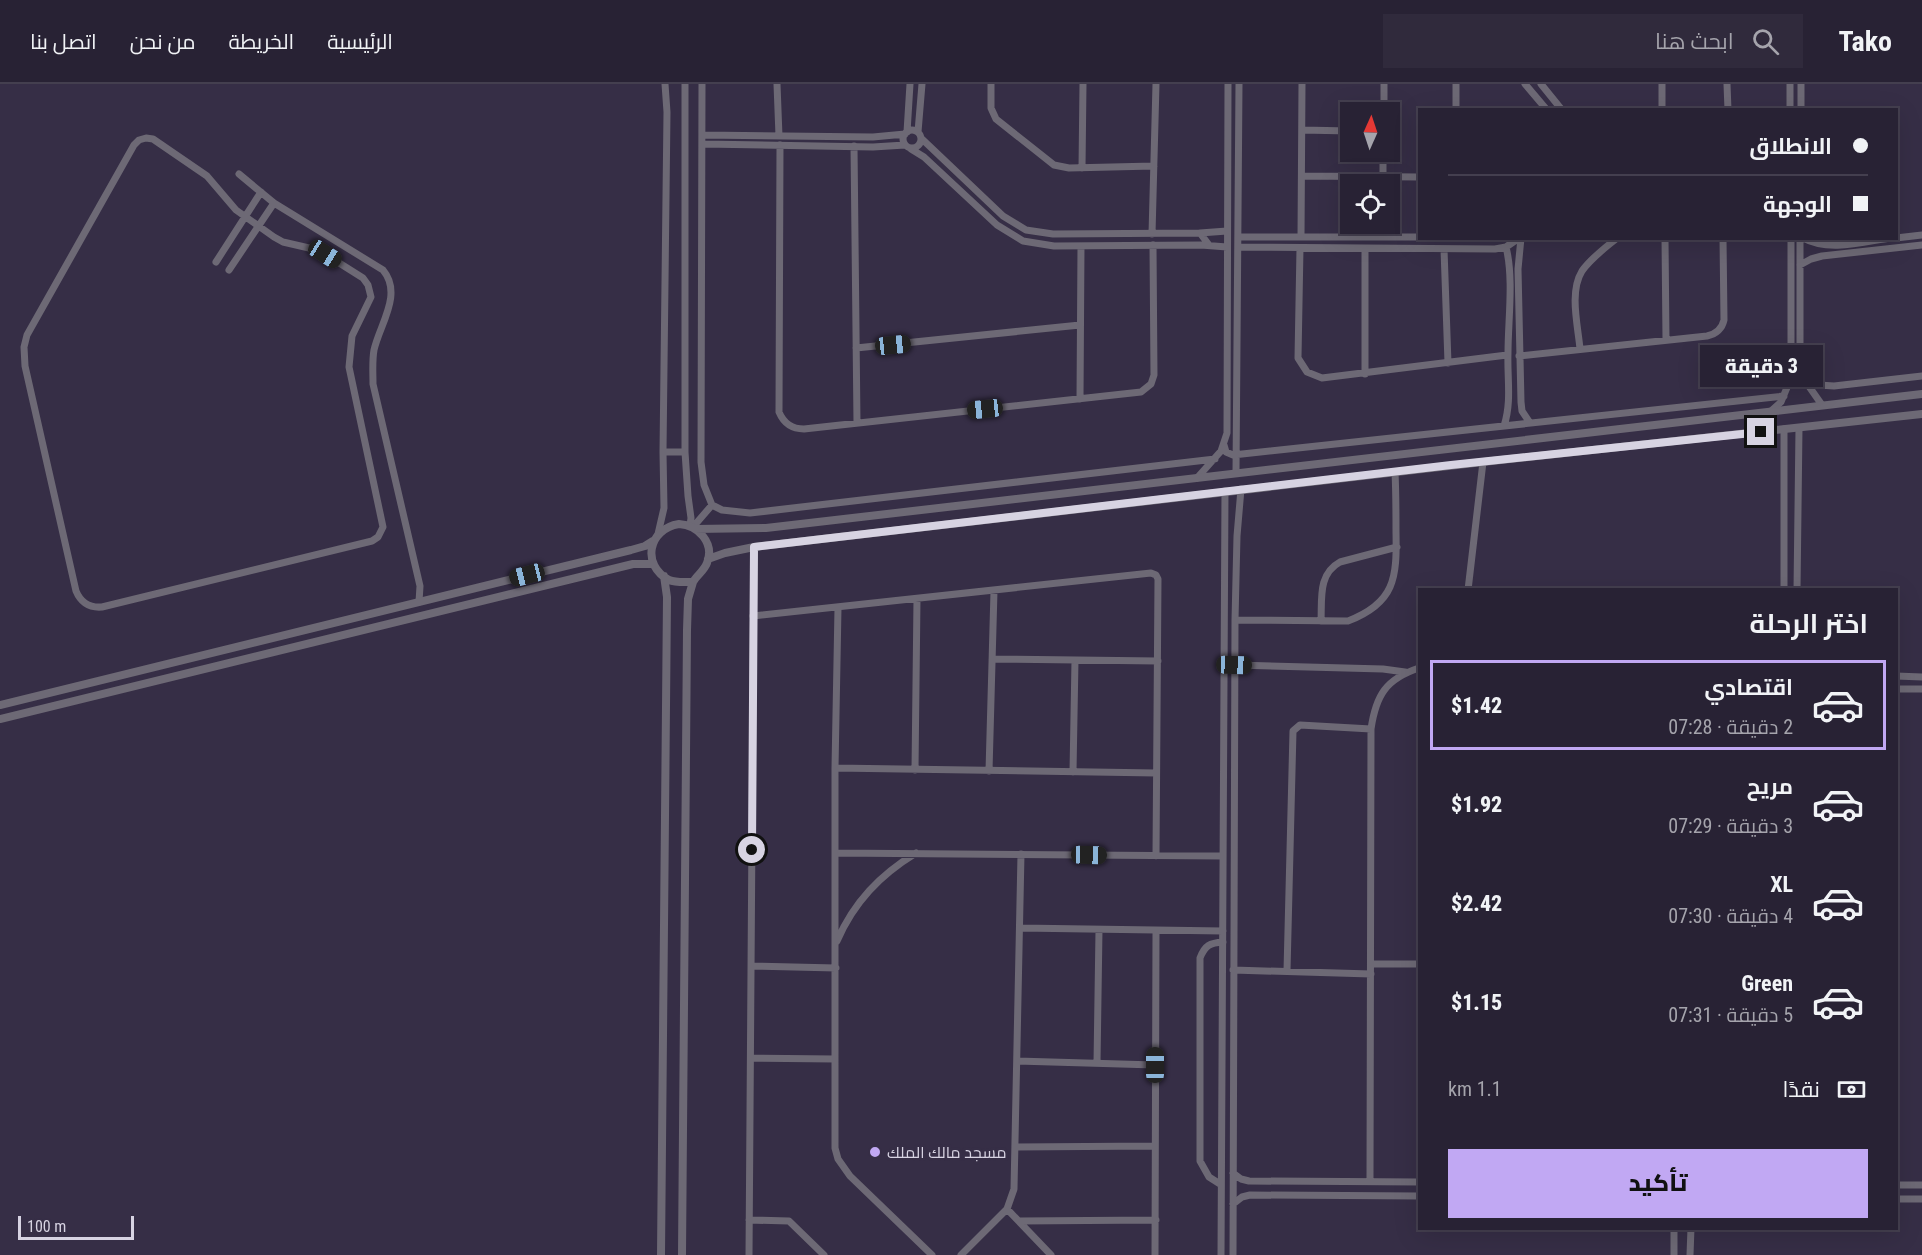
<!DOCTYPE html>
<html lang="ar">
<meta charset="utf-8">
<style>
body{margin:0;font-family:"Roboto Condensed",Cairo,sans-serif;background:#302a3c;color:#f1f3f6;direction:rtl;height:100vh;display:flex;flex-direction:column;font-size:22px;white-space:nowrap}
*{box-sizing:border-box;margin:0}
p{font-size:20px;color:#a5a4ac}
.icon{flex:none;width:33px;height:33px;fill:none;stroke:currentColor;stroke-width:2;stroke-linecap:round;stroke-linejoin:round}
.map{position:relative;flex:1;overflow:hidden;direction:ltr}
.side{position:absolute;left:1418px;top:504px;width:480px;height:642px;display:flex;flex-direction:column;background:#282234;border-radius:0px;box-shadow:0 6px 24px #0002,0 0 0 2px #443f4f;direction:rtl}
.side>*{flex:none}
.hud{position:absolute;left:1418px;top:24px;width:480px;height:132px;border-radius:0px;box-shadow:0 6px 24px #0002,0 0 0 2px #443f4f;direction:rtl;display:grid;align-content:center;height:132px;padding:0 30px;background:#282234}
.needle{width:39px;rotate:3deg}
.fabs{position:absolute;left:1340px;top:18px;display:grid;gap:12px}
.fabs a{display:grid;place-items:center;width:60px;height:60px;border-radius:0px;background:#282234;box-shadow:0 6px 24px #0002,0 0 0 2px #443f4f;font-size:30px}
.scale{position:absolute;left:18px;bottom:15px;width:116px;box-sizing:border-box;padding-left:6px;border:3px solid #d7d3e2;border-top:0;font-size:16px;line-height:21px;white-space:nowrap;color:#d7d3e2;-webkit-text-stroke:4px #362e46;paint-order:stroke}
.end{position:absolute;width:27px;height:27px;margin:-14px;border:8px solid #d7d3e2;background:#111;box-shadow:0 0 0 3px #111}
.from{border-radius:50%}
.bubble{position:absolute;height:42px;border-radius:0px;background:#282234;box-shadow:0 6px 24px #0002,0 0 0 2px #443f4f;font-size:20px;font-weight:800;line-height:42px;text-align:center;direction:rtl}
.car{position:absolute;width:18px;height:36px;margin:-18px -9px;border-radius:8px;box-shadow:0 0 4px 2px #0007;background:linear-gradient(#222 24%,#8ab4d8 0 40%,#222 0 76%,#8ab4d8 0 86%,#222 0)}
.hud b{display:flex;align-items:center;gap:21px;height:57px;font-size:22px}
.hud b+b{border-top:2px solid #443f4f}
.hud i{width:15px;height:15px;background:#f1f3f6}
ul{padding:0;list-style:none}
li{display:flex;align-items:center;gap:18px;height:90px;margin:0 12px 9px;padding:0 18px;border:3px solid transparent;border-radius:0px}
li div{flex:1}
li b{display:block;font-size:22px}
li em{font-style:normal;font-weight:800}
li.active{border-color:#c1a8f3}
li>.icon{width:54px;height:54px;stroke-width:1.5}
h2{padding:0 30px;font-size:27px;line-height:72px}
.pay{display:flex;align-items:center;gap:15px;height:66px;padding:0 30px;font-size:22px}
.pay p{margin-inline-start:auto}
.button{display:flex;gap:12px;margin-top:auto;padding:12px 30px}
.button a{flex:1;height:69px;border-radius:0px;background:#c1a8f3;color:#111;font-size:24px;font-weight:800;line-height:69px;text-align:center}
header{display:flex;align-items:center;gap:36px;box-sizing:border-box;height:84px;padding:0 30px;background:#282234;border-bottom:2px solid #443f4f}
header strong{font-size:28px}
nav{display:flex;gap:33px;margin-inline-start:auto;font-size:21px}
.search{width:420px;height:54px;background:#302a3c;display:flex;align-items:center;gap:15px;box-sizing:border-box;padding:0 21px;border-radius:0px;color:#a5a4ac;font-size:22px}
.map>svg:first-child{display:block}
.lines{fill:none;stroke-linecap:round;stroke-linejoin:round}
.minor{stroke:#6d6975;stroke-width:7}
.tertiary{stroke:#6d6975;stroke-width:8}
.route{stroke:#d7d3e2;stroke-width:8}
.poi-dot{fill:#c1a8f3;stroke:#362e46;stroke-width:2}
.labels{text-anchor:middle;stroke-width:6;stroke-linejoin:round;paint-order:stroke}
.poi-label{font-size:16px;fill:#d7d3e2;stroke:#362e46;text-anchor:start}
</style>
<header>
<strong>Tako</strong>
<div class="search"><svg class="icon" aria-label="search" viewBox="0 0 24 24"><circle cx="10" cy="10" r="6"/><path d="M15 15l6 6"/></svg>ابحث هنا</div>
<nav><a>الرئيسية</a><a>الخريطة</a><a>من نحن</a><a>اتصل بنا</a></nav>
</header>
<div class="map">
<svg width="1922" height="1171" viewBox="0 0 1922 1171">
<rect width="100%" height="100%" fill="#362e46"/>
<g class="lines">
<path class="minor" d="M685 0V368L688 412 691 434 690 442
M702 0 701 378 704 401 712 421 722 426 750 429 1215 375
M777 0 779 52
M991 0V24L996 35 1054 81 1069 84 1154 82
M1525 0 1547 26
M1541 0 1562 26
M1727 0 1728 26
M1456 26V0
M1662 26V0
M1790 26V0
M1801 26V0
M1384 28V0
M903 55a9 9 0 1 1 18 0a9 9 0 1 1-18 0Z
M1302 46 1350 47
M907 48 910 0
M918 48 922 0
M703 51 873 53 905 50
M146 54 153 55 207 92 236 126 274 153 283 158 309 164 325 170 363 194 368 201 371 213 352 252 349 283 383 443 378 453 372 457 102 523C90 524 81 519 76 507L25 282 24 263 27 251 134 61 139 56Z
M922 55 1003 132 1026 146 1053 150 1200 149 1209 161
M703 60 873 63 905 61
M780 61 779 328C784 340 792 345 804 345L1141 308 1151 300 1154 291 1153 161
M854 62 857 339
M911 65 924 73 997 141 1023 157 1054 162 1201 161 1227 163
M1082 84 1083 0
M239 90 274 119 383 186C403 210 380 240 374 266 372 277 373 289 373 300L420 502 419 518
M1302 92 1419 93
M1383 92V68
M1200 149 1227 147
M1152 150 1156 0
M1238 153H1419
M1301 153 1302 0
M1521 154 1518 185 1521 318 1522 327 1530 339
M1665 154 1666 256
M1800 154V280L1808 301 1822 321
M1803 154C1828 168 1863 158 1890 154
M1896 154 1922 151
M1238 163 1495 165 1506 163 1519 154
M1300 164 1298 274 1307 288 1322 294 1507 271
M1444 165 1448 279
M216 178 261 108
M1800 181 1811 175 1822 172 1922 161
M229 186 274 119
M856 264 1080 241
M1580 265C1578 242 1569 208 1582 187 1591 174 1605 164 1617 154
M1519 272 1707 252C1716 250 1722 245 1724 236L1723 154
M1365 290V164
M1790 299 1834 302 1922 292
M1080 315 1081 162
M1771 327 1781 318 1791 294V154
M1504 342C1512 317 1507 294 1508 269 1508 236 1514 195 1506 163
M1224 361 1226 368 1233 371 1784 312
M663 368H685
M1236 388 1239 0
M1197 394 1221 367 1227 349 1228 0
M693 443 712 421
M658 450 664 424 663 368 667 28 665 0
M1468 506 1483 378
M1784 506V345
M1797 506 1799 344
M838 524 835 684V1064L838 1075 850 1092 932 1171
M753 532 1151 489 1156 491 1158 495 1156 772
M1235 536 1348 537C1395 519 1397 494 1396 448 1396 428 1396 408 1395 388
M1321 537C1322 514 1318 490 1340 478L1397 463
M992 575 1158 577
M1235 581 1383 585 1405 588
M1896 592 1922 593
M1896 605H1922
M835 684 1156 689
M915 686 917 515
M989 687 994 507
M1073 688 1075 576
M835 769 1222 772
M1020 844 1223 847
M837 857C854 818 880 791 916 769
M1371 880H1419
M752 882 836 884
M1233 886 1371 890
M1287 887 1293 647 1300 641 1371 645
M751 974 835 975
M1017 977 1155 981
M1097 979 1099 846
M1015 1063 1155 1062
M1233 1089 1241 1095 1249 1097 1419 1098
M1370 1097 1371 645C1376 611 1386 595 1419 584
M1220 1100 1209 1093 1200 1077V874C1205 861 1210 859 1223 858
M1896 1101H1922
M1896 1115H1922
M1233 1120 1242 1113 1250 1111 1419 1112
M1007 1125 1051 1171
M749 1136 789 1137 824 1171
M1019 1137 1156 1136
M749 1171 754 463
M961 1171 1007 1125 1014 1105 1021 770
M1155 1171 1156 847
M1221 1171 1225 407
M1233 1171 1235 536 1237 452 1241 405
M1674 1171V1144
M1690 1171 1691 1144"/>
<path class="tertiary" d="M679 440C698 441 715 459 707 479 704 487 697 491 693 498 685 498 676 499 669 496 641 481 648 445 679 440Z
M695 445 766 444 1922 310
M708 475 725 469 754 463 1483 378 1922 330
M0 621 631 466 645 462 653 457
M0 635 633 480H653
M661 1171 667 513 664 492
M682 1171 687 546 688 515 693 498"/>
</g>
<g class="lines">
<path class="route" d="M752 766 754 463 1451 381 1761 348"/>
</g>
<circle class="poi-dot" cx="875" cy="1068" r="6"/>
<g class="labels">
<g class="poi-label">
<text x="887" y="1074">مسجد مالك الملك</text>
</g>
</g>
</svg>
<div class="fabs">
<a><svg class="needle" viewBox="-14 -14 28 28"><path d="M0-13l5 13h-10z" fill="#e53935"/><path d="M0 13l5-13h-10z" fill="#a5a4ac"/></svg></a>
<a><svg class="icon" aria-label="locate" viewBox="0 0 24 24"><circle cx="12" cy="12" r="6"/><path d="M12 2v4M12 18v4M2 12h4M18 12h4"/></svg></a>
</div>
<div class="scale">100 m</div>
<i class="end from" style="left:752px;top:766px"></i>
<i class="end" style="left:1761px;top:348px"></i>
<div class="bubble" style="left:1700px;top:261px;width:123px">3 دقيقة</div>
<i class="car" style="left:325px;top:170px;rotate:122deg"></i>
<i class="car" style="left:893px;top:261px;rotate:84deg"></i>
<i class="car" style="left:985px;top:325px;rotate:264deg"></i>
<i class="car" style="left:527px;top:491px;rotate:256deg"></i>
<i class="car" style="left:1234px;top:581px;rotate:92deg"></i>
<i class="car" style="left:1089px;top:771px;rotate:91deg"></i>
<i class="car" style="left:1155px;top:981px;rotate:0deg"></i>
<div class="hud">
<b><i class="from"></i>الانطلاق</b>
<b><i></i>الوجهة</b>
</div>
<section class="side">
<h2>اختر الرحلة</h2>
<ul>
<li class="active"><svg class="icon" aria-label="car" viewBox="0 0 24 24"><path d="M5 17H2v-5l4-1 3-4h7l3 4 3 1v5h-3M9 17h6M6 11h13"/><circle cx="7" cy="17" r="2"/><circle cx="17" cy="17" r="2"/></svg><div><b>اقتصادي</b><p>2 دقيقة · 07:28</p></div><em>$1.42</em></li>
<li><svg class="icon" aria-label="car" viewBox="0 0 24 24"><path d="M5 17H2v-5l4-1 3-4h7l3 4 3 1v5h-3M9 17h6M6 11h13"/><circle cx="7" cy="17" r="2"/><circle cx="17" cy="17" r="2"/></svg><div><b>مريح</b><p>3 دقيقة · 07:29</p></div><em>$1.92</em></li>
<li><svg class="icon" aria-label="car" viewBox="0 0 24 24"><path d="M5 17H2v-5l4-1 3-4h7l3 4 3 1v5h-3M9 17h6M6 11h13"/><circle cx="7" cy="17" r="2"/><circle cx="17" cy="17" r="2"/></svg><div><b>XL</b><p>4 دقيقة · 07:30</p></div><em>$2.42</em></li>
<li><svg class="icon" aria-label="car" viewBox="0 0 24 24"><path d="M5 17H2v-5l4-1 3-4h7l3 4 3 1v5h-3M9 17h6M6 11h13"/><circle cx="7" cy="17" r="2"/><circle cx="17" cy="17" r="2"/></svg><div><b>Green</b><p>5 دقيقة · 07:31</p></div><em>$1.15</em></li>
</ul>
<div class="pay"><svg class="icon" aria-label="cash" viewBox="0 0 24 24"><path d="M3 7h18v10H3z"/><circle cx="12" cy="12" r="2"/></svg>نقدًا<p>1.1 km</p></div>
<div class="button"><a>تأكيد</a></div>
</section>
</div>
